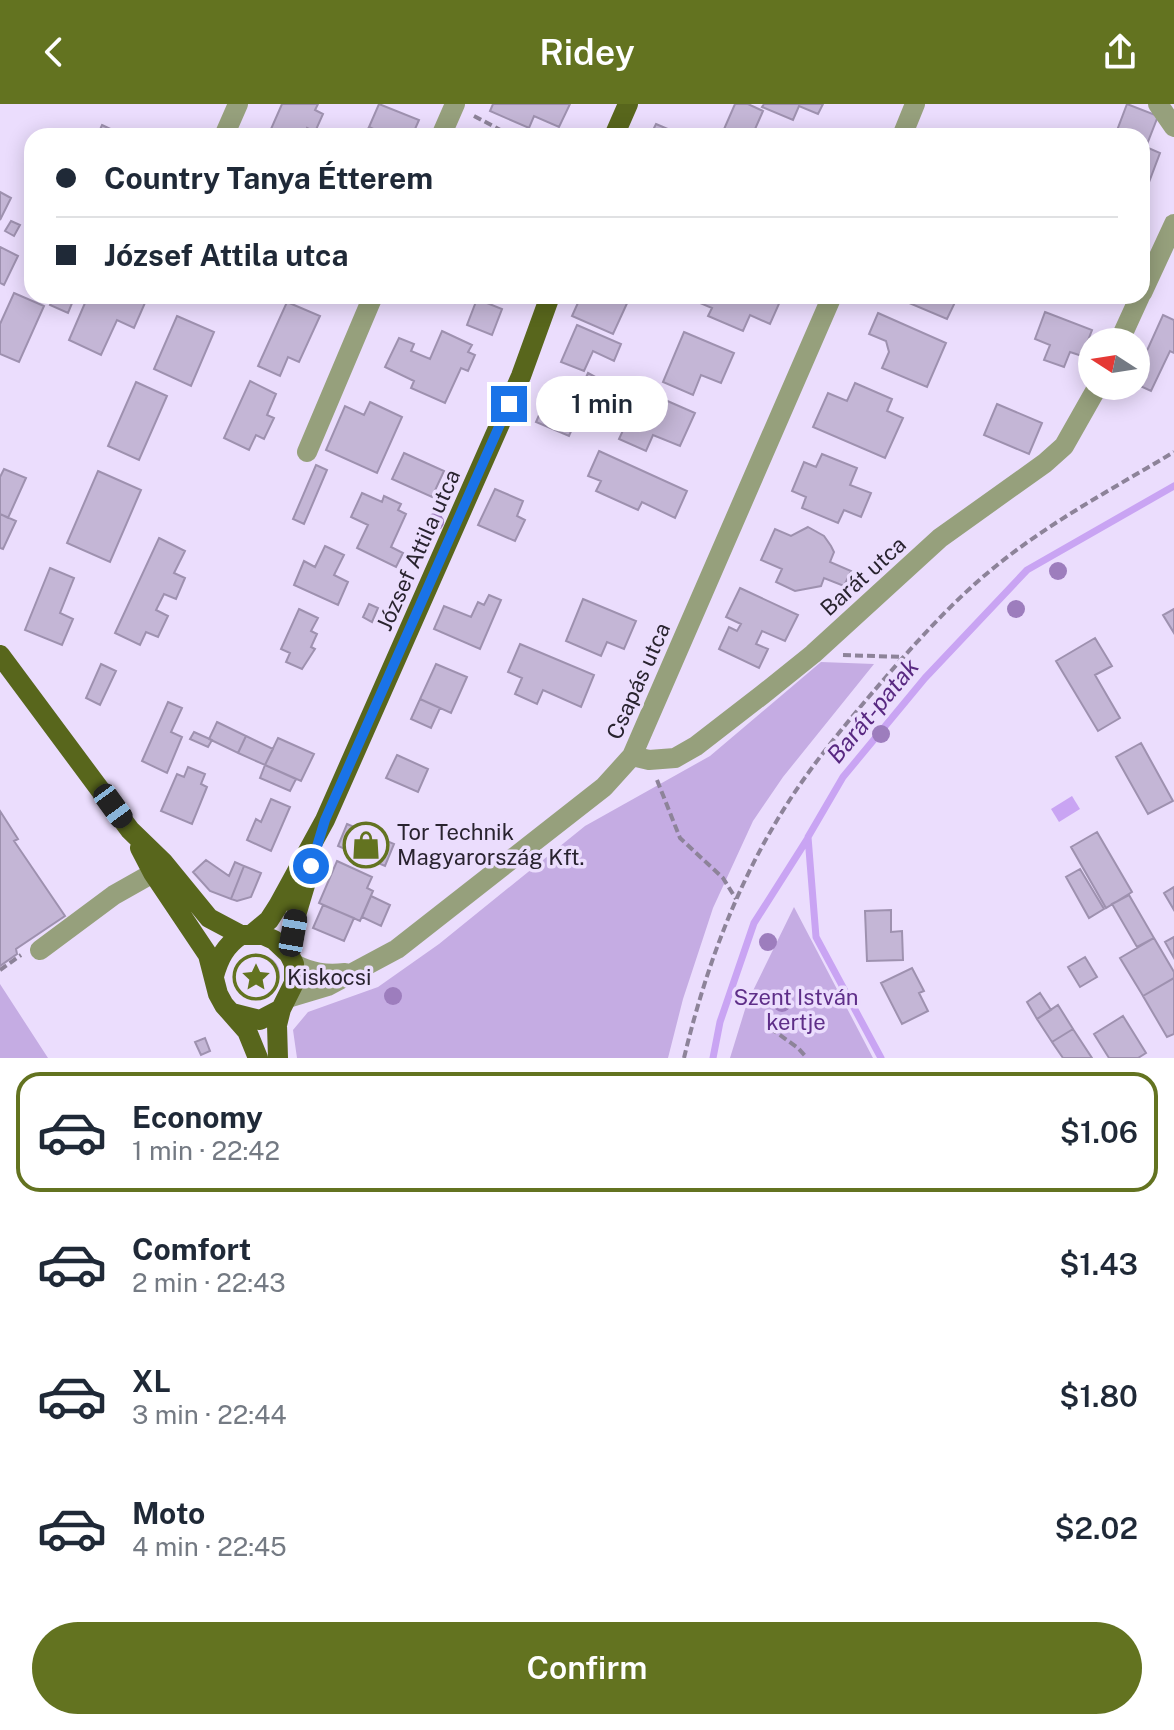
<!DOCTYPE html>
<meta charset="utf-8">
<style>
body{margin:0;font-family:"Public Sans",sans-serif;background:#f6f6f7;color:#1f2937;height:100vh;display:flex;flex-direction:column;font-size:30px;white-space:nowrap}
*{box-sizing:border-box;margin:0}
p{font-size:26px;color:#747a83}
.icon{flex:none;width:44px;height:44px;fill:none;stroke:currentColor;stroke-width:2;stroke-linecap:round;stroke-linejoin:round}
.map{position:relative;height:954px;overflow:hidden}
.drawer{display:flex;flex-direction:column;background:#fff;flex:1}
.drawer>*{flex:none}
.guide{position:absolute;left:24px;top:24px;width:1126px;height:176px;border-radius:24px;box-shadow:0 4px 20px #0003;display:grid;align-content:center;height:176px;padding:0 32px;background:#fff}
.needle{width:52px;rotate:282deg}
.buttons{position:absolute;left:1078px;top:224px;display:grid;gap:16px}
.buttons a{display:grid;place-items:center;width:72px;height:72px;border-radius:50%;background:#fff;box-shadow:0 4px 20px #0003;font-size:40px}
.end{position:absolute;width:36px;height:36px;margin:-18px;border:10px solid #1a73e8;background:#fff;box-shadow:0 0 0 4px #fff}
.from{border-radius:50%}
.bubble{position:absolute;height:56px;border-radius:28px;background:#fff;box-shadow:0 4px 20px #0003;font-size:26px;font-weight:600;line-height:56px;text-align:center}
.car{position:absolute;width:24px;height:48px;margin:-24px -12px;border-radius:10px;box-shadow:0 0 6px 2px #0007;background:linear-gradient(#222 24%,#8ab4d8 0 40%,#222 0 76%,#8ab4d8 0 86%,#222 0)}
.guide b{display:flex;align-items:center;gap:28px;height:76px;font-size:30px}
.guide b+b{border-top:2px solid #e0e1e3}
.guide i{width:20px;height:20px;background:#1f2937}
ul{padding:14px 0 0;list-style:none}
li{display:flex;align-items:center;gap:24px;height:120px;margin:0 16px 12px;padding:0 16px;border:4px solid transparent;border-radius:24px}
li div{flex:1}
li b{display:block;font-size:30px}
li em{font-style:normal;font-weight:600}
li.current{border-color:#637320}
li>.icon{width:72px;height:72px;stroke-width:1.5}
.action{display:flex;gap:16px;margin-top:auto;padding:16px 32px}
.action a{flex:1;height:92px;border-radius:48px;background:#637320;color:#fff;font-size:32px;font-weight:600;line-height:92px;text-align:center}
header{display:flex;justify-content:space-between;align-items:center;height:104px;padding:0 32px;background:#637320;color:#fff;font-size:36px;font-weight:600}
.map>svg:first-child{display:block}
.green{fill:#c5ace3}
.water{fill:#c9a4f3}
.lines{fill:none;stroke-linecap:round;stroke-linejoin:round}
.stream{stroke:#c9a4f3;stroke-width:7}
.building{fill:#c4b6d6;stroke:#9e91af;stroke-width:2}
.path{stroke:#8d8399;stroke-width:4;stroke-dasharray:8 4;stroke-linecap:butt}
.minor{stroke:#96a07c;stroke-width:20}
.major{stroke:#58661c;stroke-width:20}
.tree{fill:#9d7dbd}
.route{stroke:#1a73e8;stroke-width:10}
.labels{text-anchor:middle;stroke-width:7;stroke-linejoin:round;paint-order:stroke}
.street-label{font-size:22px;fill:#29232f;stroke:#ebddfd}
.poi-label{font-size:22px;fill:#29232f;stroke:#ebddfd;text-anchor:start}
.park-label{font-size:22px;fill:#5e2e88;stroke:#ebddfd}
.water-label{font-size:24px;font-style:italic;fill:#582881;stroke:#ebddfd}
</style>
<header><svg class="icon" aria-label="back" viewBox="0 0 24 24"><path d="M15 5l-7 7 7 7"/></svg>Ridey<svg class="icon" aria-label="share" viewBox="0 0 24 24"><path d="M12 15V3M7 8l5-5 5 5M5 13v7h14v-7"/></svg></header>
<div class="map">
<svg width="1174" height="954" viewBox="0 0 1174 954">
<rect width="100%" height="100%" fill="#ebddfd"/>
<path class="green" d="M821 558 874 560 783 673 753 717 713 804 683 895 668 954H297L293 926 308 908 378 883 439 840 585 722 710 652Z
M794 803 873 954H730L747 899Z
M240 871a20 20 0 1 1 40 0a20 20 0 1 1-40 0Z
M0 880 48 954H0Z"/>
<path class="water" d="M1072 692 1080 705 1059 718 1051 705Z"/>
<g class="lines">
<path class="stream" d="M713 954 720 918 754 819 808 734
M881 954 816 833 808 733 843 673 925 574 1027 466 1174 382"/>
</g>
<path class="building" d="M282 0H318L315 6 323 10 315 28 307 24 304 32H286L271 25Z
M379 0 419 16 412 32H389L369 23Z
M493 0H570L559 23 534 12 529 24 490 7Z
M735 0H748L763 7 752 32H721Z
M764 0H823L818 10 799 2 793 16 762 3Z
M1127 0 1158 12 1146 43 1160 49 1146 86 1142 84V32H1110L1112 28 1116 29Z
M656 20 684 32H650Z
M102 21 125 32H97Z
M369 23 389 32H364Z
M0 88 11 94 0 116Z
M11 117 20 121 14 132 5 127Z
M0 143 18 152 4 181 0 179Z
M14 189 44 202 19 258 0 250V220Z
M54 192H75L68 209 50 201Z
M88 192H148L134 224 117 216 101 251 69 236Z
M581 192H621L629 195 613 230 572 212Z
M695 192H778L782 193 770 220 750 211 743 227 708 212 712 204 693 196Z
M904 192H958L947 215 902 196Z
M477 195 502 205 492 231 467 221Z
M287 198 320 212 299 258 288 253 280 272 258 262Z
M1045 208 1092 226 1082 252 1070 248 1064 263 1044 256 1050 241 1035 235Z
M878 209 946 239 927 283 882 264 889 248 886 237 869 230Z
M1163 211 1174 216V249L1170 247 1151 287 1136 280V271Z
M177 212 214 228 191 282 154 265Z
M577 221 621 240 614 257 593 247 584 267 561 258Z
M442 227 472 241 468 248 475 251 468 267 461 264 445 299 411 284 414 277 385 263 399 234 414 240 411 247 430 255Z
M684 228 734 249 721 279 701 271 693 291 663 278Z
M588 269 599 275 590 294 579 289Z
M250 277 276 290 267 311 274 314 264 335 256 331 249 346 224 334Z
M136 278 167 292 139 356 108 342Z
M855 279 892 295 887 307 903 314 885 354 813 323 828 289 847 297Z
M550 286 583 300 569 332 536 318Z
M656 292 695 309 680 342 653 331 646 347 619 335 637 296 651 302Z
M370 298 402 313 377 369 326 346 345 302 364 311Z
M997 300 1042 319 1029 350 984 331Z
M599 347 687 387 675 414 642 398 638 406 596 387 601 377 588 372Z
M404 349 444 367 432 393 392 375Z
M822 350 857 364 850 381 871 389 861 413 844 406 838 419 802 404 806 393 792 387 804 358 816 363Z
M316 361 327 366 304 420 293 415Z
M4 365 26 374 8 414 0 410V373Z
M98 367 141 386 110 458 67 439Z
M495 385 523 397 517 412 525 416 515 437 478 421Z
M362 389 382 398 384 392 401 400 398 406 406 410 391 443 403 449 396 463 357 444 368 421 351 413Z
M0 410 16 417 3 445 0 444Z
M808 423 824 432 831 442 834 448 830 458 851 467 844 482 824 474 821 482 795 487 776 478 782 465 761 456 775 425 791 432Z
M159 434 185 447 174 469 185 474 176 495 164 490 156 506 168 512 158 533 146 528 140 541 115 529Z
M325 442 344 451 334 471 348 478 338 501 294 481 304 457 315 463Z
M50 464 74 474 60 509 73 515 62 541 25 526Z
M740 484 798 511 785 537 762 527 756 540 768 545 759 564 719 545 729 523 737 527 741 520 726 513Z
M489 491 501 496 480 545 434 525 444 502 471 513 478 498 484 501Z
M583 495 636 517 624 545 607 538 601 552 566 537Z
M369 500 378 504 372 518 363 513Z
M299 505 318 514 311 527 317 530 311 543 315 545 302 565 286 558 290 549 281 545Z
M1174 505V529L1163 511Z
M1095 534 1112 562 1095 571 1120 614 1098 627 1056 557Z
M520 540 594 571 581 603 543 586 537 600 515 590 522 574 508 568Z
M101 560 116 567 100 601 86 594Z
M436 560 467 573 451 609 420 595Z
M420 595 440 604 431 624 411 615Z
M168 598 182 604 171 628 182 633 167 669 142 657Z
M217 618 246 632 238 649 209 635Z
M194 628 212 636 208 643 190 635Z
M246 632 273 645 265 661 238 649Z
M278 634 314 650 301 677 265 661Z
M1141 639 1173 697 1148 710 1116 653Z
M397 651 428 665 418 688 386 674Z
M265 661 296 675 290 687 260 674Z
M188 663 205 670 201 680 207 683 192 720 161 707 177 670 184 673Z
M271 695 290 703 271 747 247 736 256 715 261 718Z
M0 707 18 735 14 737 65 812 16 845 17 850 0 862Z
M347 720 394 740 385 762 338 742Z
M1097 728 1132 788 1106 804 1071 743Z
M206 756 229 772 235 758 244 762 231 795 210 787 193 768Z
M337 757 372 773 367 784 373 787 360 817 319 799Z
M244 762 261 769 251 793 237 797 231 795Z
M1080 765 1104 805 1089 814 1066 773Z
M1174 783V806L1164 789Z
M1129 791 1154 834 1137 843 1112 800Z
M371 792 390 801 381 822 362 813Z
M323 801 354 814 344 837 313 824Z
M891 806V828L902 827 903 856 867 857 865 807Z
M1174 833V854L1165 838Z
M1154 834 1174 868V874L1143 892 1120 854Z
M1085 853 1097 873 1080 883 1068 863Z
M912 864 924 887 919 889 928 907 902 920 881 879Z
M1174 874V930L1167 933 1143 892Z
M1040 889 1051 906 1037 915 1027 898Z
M1058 901 1073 925 1052 938 1037 915Z
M1123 912 1146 949 1138 954H1109L1094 930Z
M1073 925 1092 954H1063L1052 938Z
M205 934 210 947 201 951 195 938Z"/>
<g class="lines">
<path class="path" d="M474 12 512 32
M843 551 903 553
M657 676 680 734 723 774 736 795
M0 866 21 851
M770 924 798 944 807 954
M684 954C704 870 734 787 779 713 809 663 848 617 885 574 919 535 956 494 996 462 1050 418 1114 384 1174 348"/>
<path class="minor" d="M1158 0 1174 23
M224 32 238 0
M441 32 455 0
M902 32 915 0
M1142 189 1174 120
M1119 238 1140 192
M307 348 373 192
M632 652 649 656 675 654 696 642 762 591 813 550 940 434 1045 359 1064 342 1098 282
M40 846 114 791 153 769
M294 860C312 869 325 871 345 869
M288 894 328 882 397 845 604 683 632 652 832 192"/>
<path class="major" d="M614 32 628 0
M0 551 130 726 164 759 209 814 241 831H263L274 836 289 850 294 860V879L281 905 260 916 232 909
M140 744 153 769 208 851 218 890 224 901 247 927 258 954
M251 831 269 816 278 802 325 716 521 272 550 192
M289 850 297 808 312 758
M214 872C219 854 225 842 241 831
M278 954 277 921 281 905"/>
</g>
<g class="tree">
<circle cx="435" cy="418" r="9"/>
<circle cx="1058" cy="467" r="9"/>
<circle cx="1016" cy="505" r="9"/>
<circle cx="881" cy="630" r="9"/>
<circle cx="768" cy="838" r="9"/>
<circle cx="393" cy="892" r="9"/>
<circle cx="782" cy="899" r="9"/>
</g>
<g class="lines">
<path class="route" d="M311 762 325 716 509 300"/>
</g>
<defs>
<g id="shop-ring" transform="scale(2.3)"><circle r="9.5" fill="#ebddfd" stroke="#637320" stroke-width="1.5"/><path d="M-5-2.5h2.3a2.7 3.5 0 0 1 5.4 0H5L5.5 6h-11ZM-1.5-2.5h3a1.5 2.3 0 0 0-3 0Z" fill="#637320"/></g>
<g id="sight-ring" transform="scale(2.3)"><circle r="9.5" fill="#ebddfd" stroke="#637320" stroke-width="1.5"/><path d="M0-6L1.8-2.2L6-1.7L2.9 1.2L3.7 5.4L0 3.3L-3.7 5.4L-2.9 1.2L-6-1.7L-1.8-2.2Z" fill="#637320"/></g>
</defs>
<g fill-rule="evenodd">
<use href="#shop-ring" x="366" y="741"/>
<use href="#sight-ring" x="256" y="873"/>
</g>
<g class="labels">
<g class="street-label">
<text transform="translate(418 446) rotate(-66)" y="8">József Attila utca</text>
<text transform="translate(863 472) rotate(-42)" y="8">Barát utca</text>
<text transform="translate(638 577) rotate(-66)" y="8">Csapás utca</text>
</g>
<g class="poi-label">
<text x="397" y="736">Tor Technik<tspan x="397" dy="25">Magyarország Kft.</tspan></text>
<text x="287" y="881">Kiskocsi</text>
</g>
<g class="park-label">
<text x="796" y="901">Szent István<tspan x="796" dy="25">kertje</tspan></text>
</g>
<g class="water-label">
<text transform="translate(873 607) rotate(-50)" y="8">Barát-patak</text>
</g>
</g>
</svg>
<div class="buttons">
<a><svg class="needle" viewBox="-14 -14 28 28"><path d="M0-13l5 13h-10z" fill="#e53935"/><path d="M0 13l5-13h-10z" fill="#747a83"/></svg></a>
</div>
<i class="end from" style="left:311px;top:762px"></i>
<i class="end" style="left:509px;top:300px"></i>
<div class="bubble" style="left:536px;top:272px;width:132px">1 min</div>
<i class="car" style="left:113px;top:702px;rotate:144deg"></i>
<i class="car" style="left:293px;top:829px;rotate:10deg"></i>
<div class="guide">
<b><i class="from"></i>Country Tanya Étterem</b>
<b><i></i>József Attila utca</b>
</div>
</div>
<section class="drawer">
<ul>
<li class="current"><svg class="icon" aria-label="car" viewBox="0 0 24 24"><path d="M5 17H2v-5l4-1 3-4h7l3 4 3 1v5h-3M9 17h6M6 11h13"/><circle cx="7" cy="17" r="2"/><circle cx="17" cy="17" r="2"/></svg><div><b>Economy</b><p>1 min · 22:42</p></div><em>$1.06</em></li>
<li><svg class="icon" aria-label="car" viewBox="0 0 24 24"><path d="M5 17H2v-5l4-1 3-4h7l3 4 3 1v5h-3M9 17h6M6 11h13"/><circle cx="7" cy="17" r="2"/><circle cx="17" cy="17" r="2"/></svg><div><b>Comfort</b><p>2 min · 22:43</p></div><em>$1.43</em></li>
<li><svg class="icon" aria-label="car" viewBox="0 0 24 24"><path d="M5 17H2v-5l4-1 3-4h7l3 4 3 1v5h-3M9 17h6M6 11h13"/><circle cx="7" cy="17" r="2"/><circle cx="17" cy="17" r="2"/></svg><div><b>XL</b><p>3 min · 22:44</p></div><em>$1.80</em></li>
<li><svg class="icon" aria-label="car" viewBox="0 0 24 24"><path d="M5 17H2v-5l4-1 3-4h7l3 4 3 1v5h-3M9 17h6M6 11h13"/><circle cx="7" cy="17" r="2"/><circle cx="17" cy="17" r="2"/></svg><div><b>Moto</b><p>4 min · 22:45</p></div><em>$2.02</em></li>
</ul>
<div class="action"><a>Confirm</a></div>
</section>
